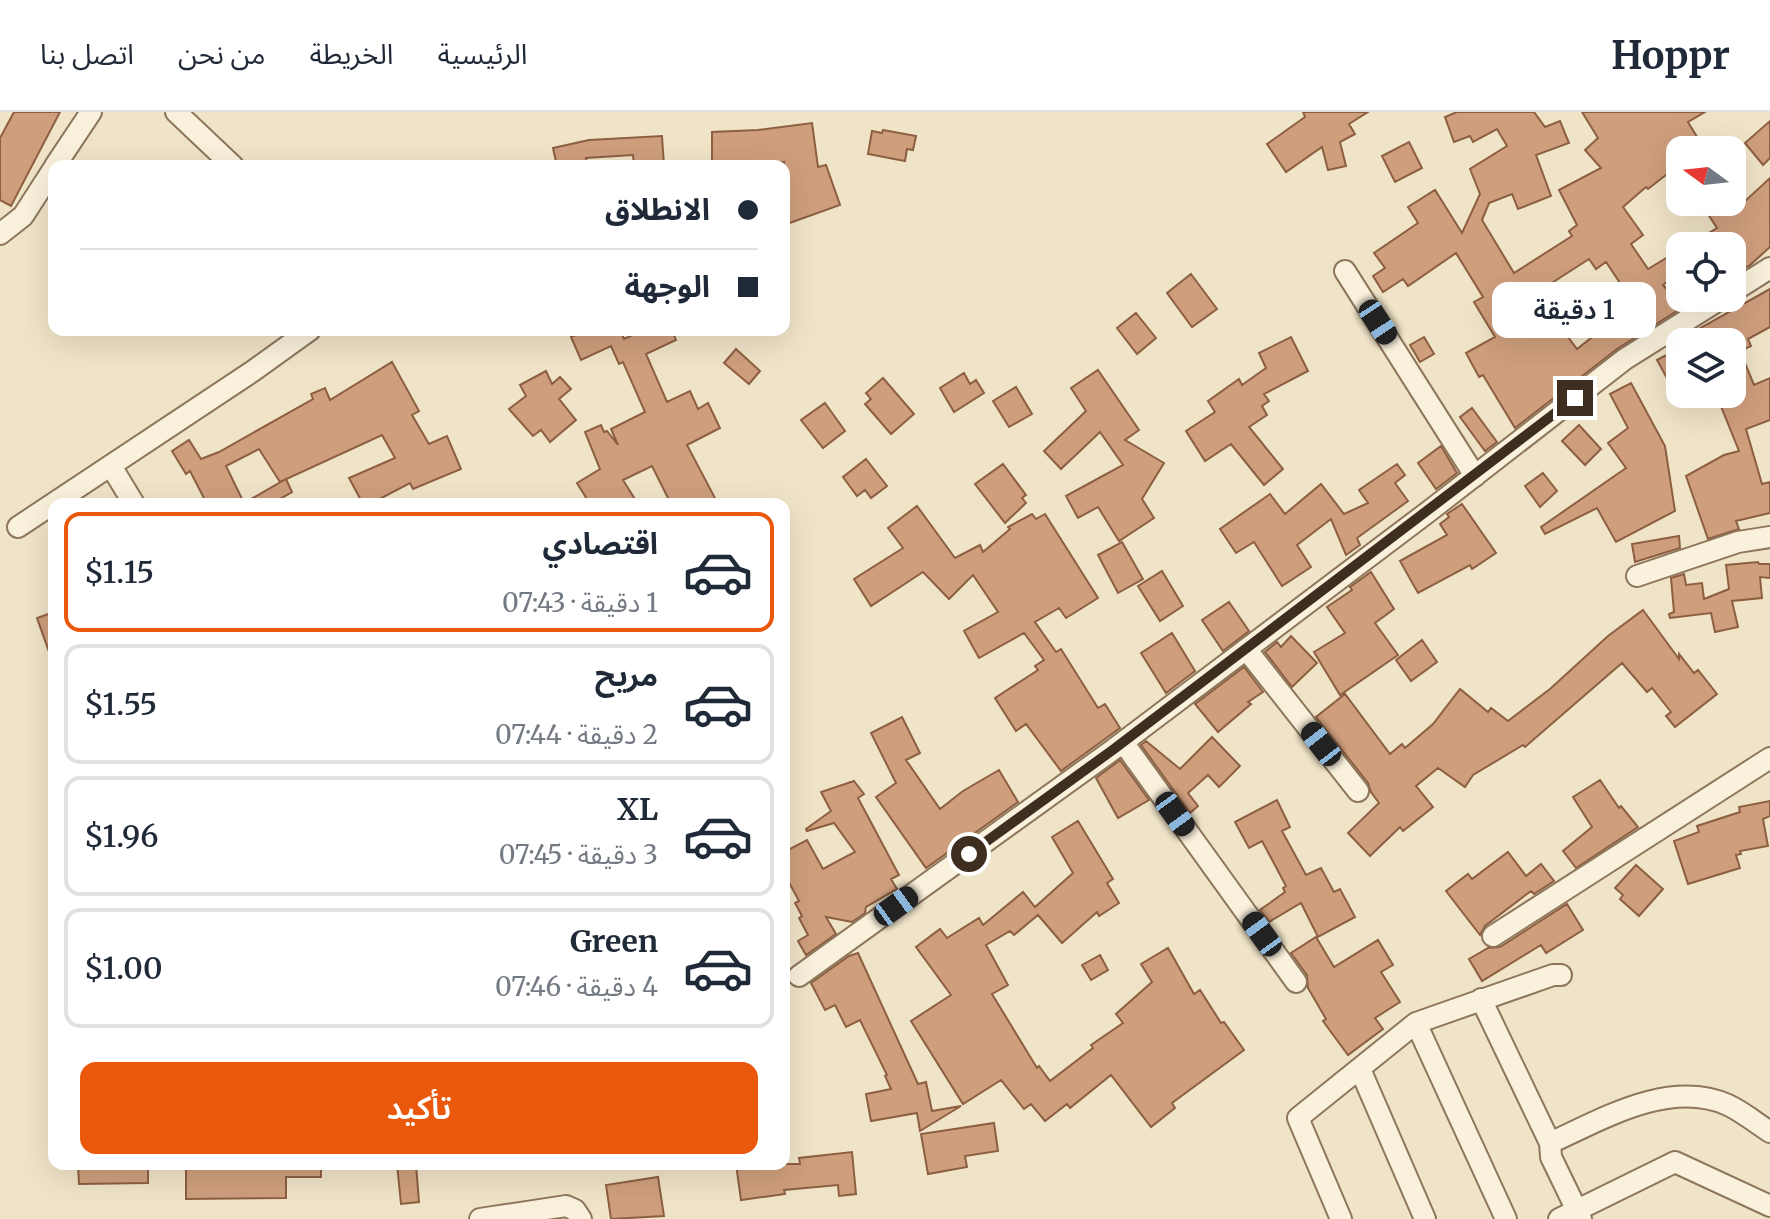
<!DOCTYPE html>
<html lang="ar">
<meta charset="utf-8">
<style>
body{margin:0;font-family:Merriweather,"Noto Sans Arabic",serif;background:#f2f2f3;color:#1f2937;direction:rtl;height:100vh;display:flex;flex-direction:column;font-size:30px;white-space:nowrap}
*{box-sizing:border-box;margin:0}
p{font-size:26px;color:#747a83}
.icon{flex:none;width:44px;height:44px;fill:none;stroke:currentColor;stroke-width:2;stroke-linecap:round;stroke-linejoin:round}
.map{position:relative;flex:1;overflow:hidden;direction:ltr}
.sheet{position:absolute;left:48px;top:386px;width:742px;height:672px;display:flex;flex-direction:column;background:#fff;border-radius:16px;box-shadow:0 8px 32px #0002;direction:rtl}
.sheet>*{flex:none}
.banner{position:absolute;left:48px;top:48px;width:742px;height:176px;border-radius:16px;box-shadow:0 8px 32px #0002;direction:rtl;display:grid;align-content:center;height:176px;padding:0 32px;background:#fff}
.needle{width:52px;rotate:285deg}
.fabs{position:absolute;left:1666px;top:24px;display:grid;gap:16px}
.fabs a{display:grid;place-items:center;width:80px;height:80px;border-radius:16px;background:#fff;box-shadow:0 8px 32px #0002;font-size:40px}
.end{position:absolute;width:36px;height:36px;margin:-18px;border:10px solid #3d2e20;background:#fff;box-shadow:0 0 0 4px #fff}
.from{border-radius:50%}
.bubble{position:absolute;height:56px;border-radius:16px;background:#fff;box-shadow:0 8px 32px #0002;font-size:26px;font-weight:600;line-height:56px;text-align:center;direction:rtl}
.car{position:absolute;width:24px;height:48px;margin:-24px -12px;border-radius:10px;box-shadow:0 0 6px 2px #0007;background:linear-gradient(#222 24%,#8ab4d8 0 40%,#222 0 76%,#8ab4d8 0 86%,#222 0)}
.banner b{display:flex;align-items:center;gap:28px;height:76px;font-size:30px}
.banner b+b{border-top:2px solid #e0e1e3}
.banner i{width:20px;height:20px;background:#1f2937}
ul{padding:14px 0 0;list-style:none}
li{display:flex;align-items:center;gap:24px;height:120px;margin:0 16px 12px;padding:0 16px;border:4px solid #e0e1e3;border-radius:16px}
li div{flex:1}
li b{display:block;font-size:30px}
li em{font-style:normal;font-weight:600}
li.on{border-color:#ea580c}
li>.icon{width:72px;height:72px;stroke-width:1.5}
.action{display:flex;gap:16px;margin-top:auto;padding:16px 32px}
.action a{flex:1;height:92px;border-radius:16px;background:#ea580c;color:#fff;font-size:32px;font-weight:600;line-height:92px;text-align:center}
header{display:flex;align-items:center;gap:48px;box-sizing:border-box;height:112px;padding:0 40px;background:#fff;border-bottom:2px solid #e0e1e3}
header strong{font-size:38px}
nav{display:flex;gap:44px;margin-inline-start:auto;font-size:28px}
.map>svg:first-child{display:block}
.building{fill:#cf9f7d;stroke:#8d5f41;stroke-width:2;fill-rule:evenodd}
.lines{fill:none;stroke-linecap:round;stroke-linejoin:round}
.minor-casing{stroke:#8d765c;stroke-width:24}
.minor{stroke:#faf1dc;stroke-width:20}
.route{stroke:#3d2e20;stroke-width:10}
</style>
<header>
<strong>Hoppr</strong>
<nav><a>الرئيسية</a><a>الخريطة</a><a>من نحن</a><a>اتصل بنا</a></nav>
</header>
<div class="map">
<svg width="1770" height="1107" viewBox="0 0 1770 1107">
<rect width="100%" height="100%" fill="#f0e4c8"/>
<path class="building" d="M14 0H60L11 94 0 88V26Z
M1303 0H1368L1349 12 1355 22 1340 30 1346 54 1328 58 1322 35 1286 60 1267 32 1305 5Z
M1457 0H1534L1545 15 1560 9 1569 31 1536 43 1551 84 1518 97 1512 82 1489 91 1482 108 1514 161 1572 124 1569 119 1577 113 1559 78 1601 56 1585 38 1598 26 1582 0H1705L1688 10 1705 38H1680V52L1648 77 1646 75 1623 95 1643 123 1631 132 1648 157 1668 145 1680 159 1663 173 1683 195 1617 237 1515 316 1483 263 1479 265 1466 241 1495 225 1474 190 1483 185 1456 141 1408 174 1403 167 1383 180 1373 164 1385 156 1374 141 1418 111 1408 95 1435 78 1462 121 1480 82 1470 57 1507 34 1497 17 1473 30 1470 24 1454 30 1445 5ZM1589 147 1596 157 1606 150 1634 192 1577 237 1562 217 1558 220 1540 202 1530 185Z
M1770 9V46L1763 53 1745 31Z
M812 11 818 55 826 53 840 93 784 113V50L757 54H712V20L758 18Z
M883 18 916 24 913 38 907 37 905 49 868 42 872 19 882 21Z
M662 24 664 54H634L633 43 586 46 588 54H557L553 36 589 28Z
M1409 30 1422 56 1395 70 1382 44Z
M1770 66V135L1749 154 1732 160V134H1687L1717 116 1700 90H1732V74L1743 91Z
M1191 162 1217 197 1192 215 1167 181Z
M1770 177V215L1748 227 1751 234 1740 239 1754 273 1770 266V308L1746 317 1762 372 1770 370V401L1736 409 1739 417 1708 427 1686 364 1724 343 1739 339 1716 282H1732V230H1694L1688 223Z
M1136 201 1156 226 1137 242 1117 216Z
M586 218H620L624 227 644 218H672L676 228 646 242 667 290 690 279 698 297 708 291 720 316 687 333 716 388 708 392H671L652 354 623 368 638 392H590L577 371 600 357 585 320 601 313 604 320 607 319 618 333 611 317 645 300 623 250 619 252 611 234 581 248 571 225Z
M1291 225 1308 259 1264 282 1269 289 1262 294 1267 303 1249 315 1283 357 1264 373 1231 332 1205 349 1186 319 1215 300 1208 289 1239 267 1242 273 1266 256 1259 241Z
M1424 225 1434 242 1420 250 1410 233Z
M1680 236V290L1657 248Z
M736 237 760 259 749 272 724 251Z
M392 250 419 299 412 303 429 332 447 324 461 357 413 377 410 371 370 392H363L349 366 395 346 382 323 280 370 259 337 226 354 244 391 286 367 292 380 271 392H207L190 359 186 362 172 339 189 328 201 347 219 340 313 287 311 282 325 276 330 288Z
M1098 258 1139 318 1125 328 1164 351 1142 387 1154 406 1119 429 1098 395 1078 406 1066 384 1123 353 1100 320 1061 357 1044 339 1086 299 1071 276Z
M546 259 552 272 560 265 571 277 559 287 576 308 550 330 541 318 533 324 509 297 526 284 520 273Z
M964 261 970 272 976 268 984 281 954 300 940 276Z
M883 266 914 302 891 322 865 292 871 287 866 281Z
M1631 271 1665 334 1675 399 1616 430 1597 396 1545 422 1541 415 1626 356 1608 331 1628 316 1610 282Z
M1016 275 1032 302 1009 315 993 289Z
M825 291 845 319 823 336 801 308Z
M1472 296 1497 330 1485 339 1460 305Z
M1579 313 1601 337 1585 353 1562 329Z
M1441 334 1457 361 1436 377 1418 351Z
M866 347 887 374 871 386 865 378 857 384 843 365Z
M1003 352 1026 383 1022 386 1026 391 1005 411 975 372Z
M1397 352 1405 363 1395 371 1408 389 1357 426 1360 433 1346 443 1331 407 1297 433 1311 455 1282 474 1254 430 1236 441 1220 417 1270 382 1285 402 1321 372 1344 402 1368 391 1359 378Z
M1543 361 1557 379 1540 395 1525 374Z
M1462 392 1496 441 1472 457 1470 453 1418 481 1400 449 1447 423 1440 412 1449 405 1447 402Z
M917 394 955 446 980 433 983 440 1010 417 1008 415 1032 402 1036 407 1045 402 1098 486 1066 506 1059 496 1035 510 1056 540 1061 537 1098 596 1105 592 1120 616 1061 659 1026 612 1016 619 995 586 1038 558 1035 554 1044 548 1024 521 979 546 964 519 998 500 973 463 949 487 923 460 871 494 854 467 903 436 888 416Z
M1679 424 1680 436 1635 450 1632 432Z
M1122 430 1143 467 1118 481 1098 443Z
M1758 450 1759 452H1770V466L1760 465 1762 486 1732 489 1738 515 1715 520 1711 501 1670 506 1669 502 1674 500 1671 466 1684 462 1686 473 1702 471 1704 487 1729 477 1726 453Z
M1162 459 1183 494 1160 509 1138 474Z
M1371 460 1394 497 1375 511 1398 543 1340 583 1314 540 1345 521 1327 495 1352 478 1350 475Z
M1229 490 1249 519 1223 539 1202 508Z
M1643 498 1679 547V542L1694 561 1698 558 1717 582 1675 615 1666 604 1671 600 1652 576 1647 580 1622 551 1525 635 1523 633 1473 663 1465 675 1438 656 1416 674 1433 695 1403 719 1400 715 1370 744 1348 721 1379 691 1371 680 1368 671 1316 605 1345 582 1390 642 1402 632 1405 636 1433 612 1460 577 1488 600 1491 596 1508 609 1550 577 1608 524Z
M54 500V548H52L37 506Z
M1172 521 1195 559 1166 581 1141 541Z
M1291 524 1317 551 1292 575 1265 540 1277 530 1281 535Z
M1422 528 1437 550 1411 569 1396 548Z
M1244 555 1263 580 1248 590 1251 592 1218 620 1195 592Z
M902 605 920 641 906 648 940 697 963 679 999 658 1018 690 926 756 876 685 896 671 871 621Z
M1212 625 1240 654 1219 675 1208 663 1188 681 1198 694 1190 701 1141 633 1146 629 1180 657Z
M1120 648 1149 688 1118 706 1096 666Z
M1600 668 1619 696 1621 694 1638 715 1576 756 1563 739 1592 715 1573 685Z
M854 669 864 682 858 686 899 763 891 767 897 777 866 795 865 801 852 810 826 805 836 822 806 843 798 829 808 823 799 806 802 804 795 791 799 789 784 761V740L807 728 823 757 855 740 834 711 807 719 806 717 831 699 821 680Z
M1277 688 1290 715 1282 719 1306 763 1321 756 1334 780 1340 777 1355 805 1318 825 1301 791 1269 810 1260 798 1285 780 1283 776 1286 774 1262 729 1249 736 1235 710Z
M1770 689V704L1763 707 1768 734 1740 739 1741 742 1736 743 1740 756 1688 772 1674 729 1699 720 1697 714 1740 700 1739 695Z
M1078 709 1113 767 1107 771 1119 791 1099 804 1097 800 1062 831 1038 803 1014 823 1010 819 986 833 1008 873 992 882 1037 956 1039 954 1050 969 1093 936 1091 933 1123 911 1116 902 1152 870 1141 852 1168 836 1194 882 1200 878 1221 911 1224 910 1244 938 1172 991 1175 996 1151 1015 1111 963 1070 996 1067 992 1045 1009 1031 992 1024 997 1001 968 963 992 911 909 951 883 916 835 940 817 947 826 979 806 983 813 1023 780 1035 795 1073 761 1052 725Z
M1508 740 1526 764 1541 752 1554 769 1534 782 1531 779 1485 814 1480 823 1446 779 1468 762 1472 767Z
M1636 753 1663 777 1639 804 1620 787 1623 783 1615 776Z
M1567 792 1583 818 1546 841 1541 833 1482 869 1469 847 1488 836 1500 835Z
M1316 825 1334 855 1378 828 1393 853 1381 860 1400 890 1375 906 1383 917 1348 943 1323 909 1326 907 1308 876 1307 863 1291 841Z
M858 841 918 972 926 970 932 999 961 994 920 1019 917 1001 871 1009 866 982 891 977 885 964 887 963 860 908 846 915 835 893 825 898 811 871 849 844Z
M1100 843 1108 858 1091 868 1082 853Z
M994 1011 998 1039 965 1044 967 1055 928 1062 921 1022Z
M852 1040 856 1082 839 1084 838 1073 784 1078 785 1082 741 1088 736 1052H800L799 1046Z
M78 1052H148V1071L79 1072Z
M186 1052H321V1065H286V1086L186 1087Z
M397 1052H416L419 1090 401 1092Z
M658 1065 664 1104 611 1107 606 1073Z"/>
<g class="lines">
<g class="minor-casing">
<path id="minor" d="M176 0 233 54
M55 54 91 0
M0 122 23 104 54 56
M1345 159 1475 364
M1732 180 1770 156
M111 354 134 392
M18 415 253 259 310 218
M1637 464 1738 430 1770 425
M1246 537 1358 679
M1123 630 1296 870
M1493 824 1770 646
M799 864 1114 637 1428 400 1625 247 1722 186
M1481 887 1550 1031C1603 1007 1669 967 1728 993 1743 1000 1756 1011 1770 1020
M1416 911 1506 1107
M1360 957 1425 1107
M1550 1031 1551 1045 1581 1107
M480 1107 566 1094 575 1098 581 1107
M1341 1107 1298 1006 1416 911 1553 863H1561
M1559 1107 1675 1050 1770 1094"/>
</g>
<use href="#minor" class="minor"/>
</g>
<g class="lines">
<path class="route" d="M969 742 1114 637 1575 286"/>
</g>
</svg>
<div class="fabs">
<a><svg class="needle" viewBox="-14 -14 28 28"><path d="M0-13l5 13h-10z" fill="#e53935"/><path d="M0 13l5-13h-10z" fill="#747a83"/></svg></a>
<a><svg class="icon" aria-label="locate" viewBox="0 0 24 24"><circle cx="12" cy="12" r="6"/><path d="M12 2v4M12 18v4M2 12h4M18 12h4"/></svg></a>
<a><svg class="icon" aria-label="layers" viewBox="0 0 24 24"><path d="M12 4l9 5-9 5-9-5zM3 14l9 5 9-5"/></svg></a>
</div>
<i class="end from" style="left:969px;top:742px"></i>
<i class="end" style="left:1575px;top:286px"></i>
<div class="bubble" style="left:1492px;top:170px;width:164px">1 دقيقة</div>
<i class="car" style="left:1378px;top:210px;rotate:147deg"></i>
<i class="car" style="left:1321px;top:632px;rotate:322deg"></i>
<i class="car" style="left:1175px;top:702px;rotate:144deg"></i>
<i class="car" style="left:896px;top:794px;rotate:54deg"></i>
<i class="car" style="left:1262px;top:822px;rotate:324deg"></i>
<div class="banner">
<b><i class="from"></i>الانطلاق</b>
<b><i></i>الوجهة</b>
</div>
<section class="sheet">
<ul>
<li class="on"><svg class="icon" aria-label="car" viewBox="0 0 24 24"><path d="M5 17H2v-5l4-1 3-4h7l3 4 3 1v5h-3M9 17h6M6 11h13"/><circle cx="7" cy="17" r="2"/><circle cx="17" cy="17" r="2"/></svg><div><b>اقتصادي</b><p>1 دقيقة · 07:43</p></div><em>$1.15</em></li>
<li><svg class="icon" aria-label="car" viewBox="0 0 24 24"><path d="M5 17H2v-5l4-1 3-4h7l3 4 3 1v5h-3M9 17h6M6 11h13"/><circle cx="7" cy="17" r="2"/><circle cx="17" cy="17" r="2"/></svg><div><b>مريح</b><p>2 دقيقة · 07:44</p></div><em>$1.55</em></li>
<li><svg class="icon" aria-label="car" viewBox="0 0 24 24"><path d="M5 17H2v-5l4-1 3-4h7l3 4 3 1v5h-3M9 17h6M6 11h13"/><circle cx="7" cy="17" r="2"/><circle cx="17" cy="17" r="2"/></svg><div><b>XL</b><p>3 دقيقة · 07:45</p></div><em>$1.96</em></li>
<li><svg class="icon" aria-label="car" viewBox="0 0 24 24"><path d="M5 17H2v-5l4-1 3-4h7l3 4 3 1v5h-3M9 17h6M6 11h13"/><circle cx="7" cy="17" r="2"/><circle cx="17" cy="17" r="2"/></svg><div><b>Green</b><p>4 دقيقة · 07:46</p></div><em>$1.00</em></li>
</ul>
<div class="action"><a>تأكيد</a></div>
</section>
</div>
